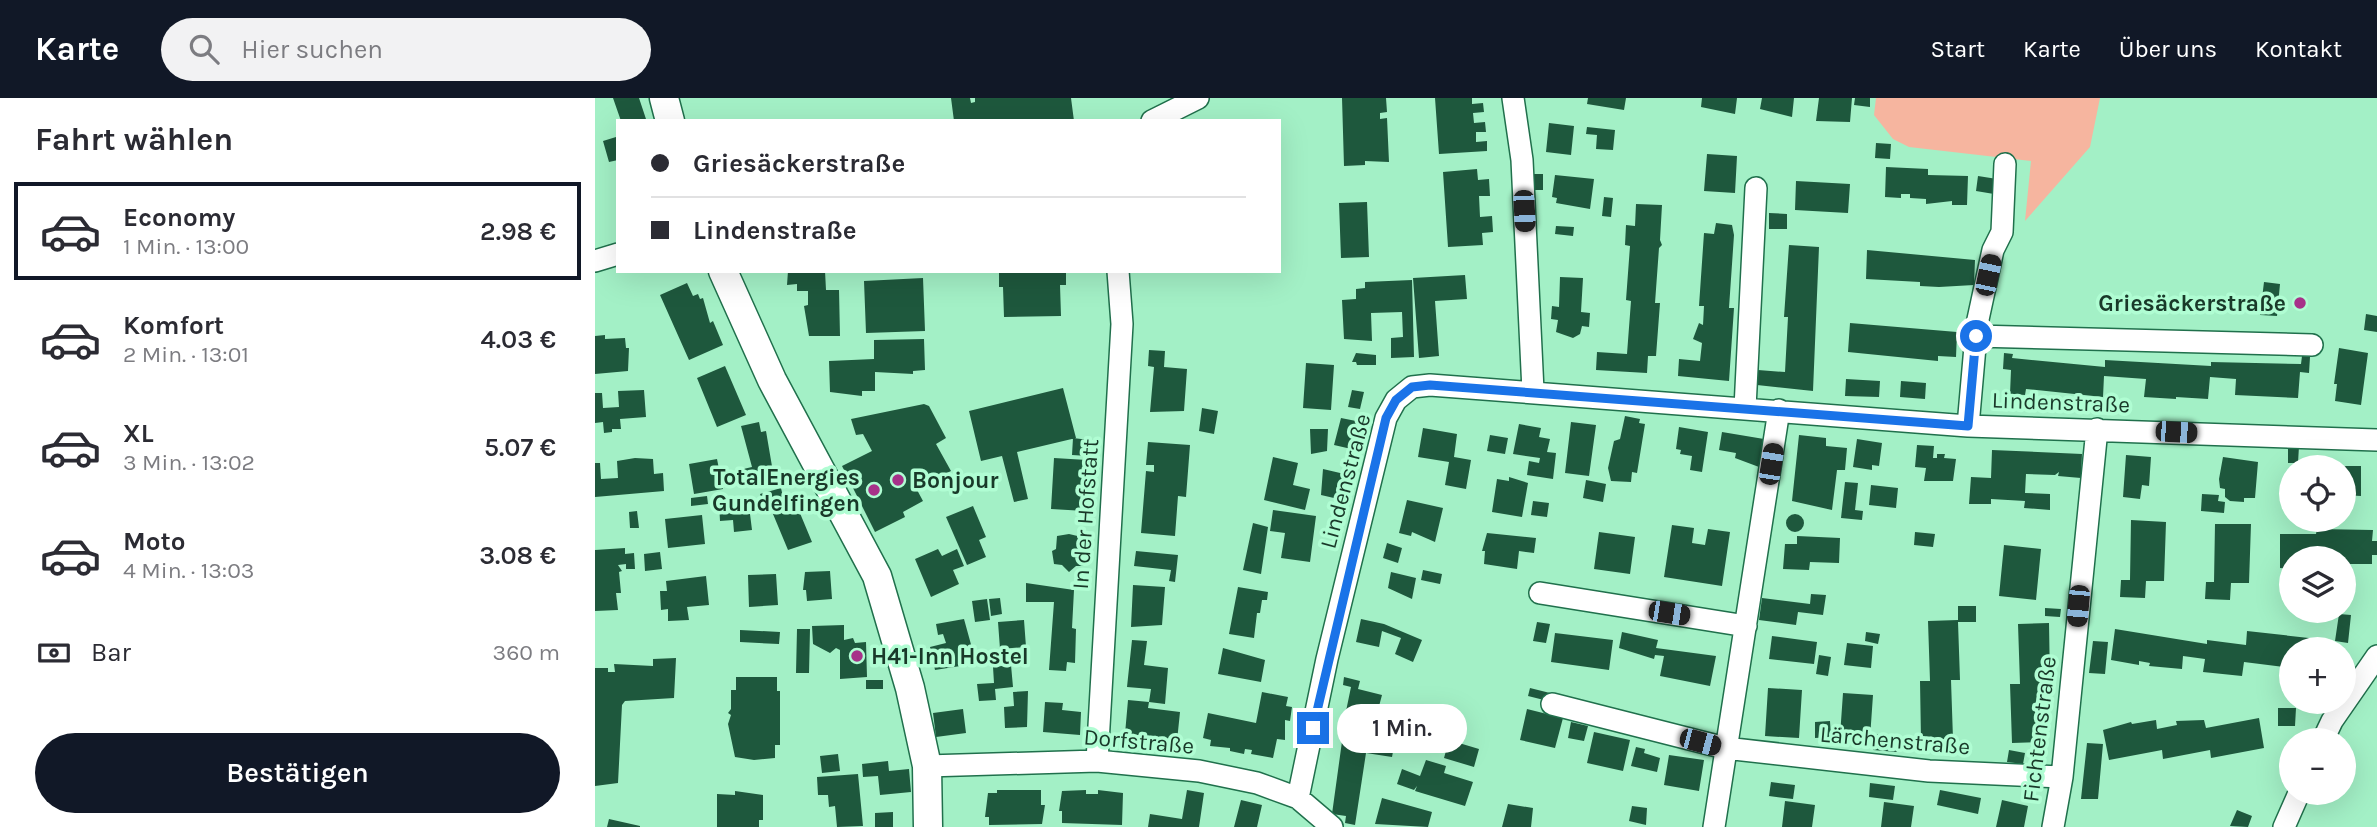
<!DOCTYPE html>
<html lang="de">
<meta charset="utf-8">
<style>
body{margin:0;font-family:Karla,sans-serif;background:#f2f2f3;color:#2b2b33;height:100vh;display:flex;flex-direction:column;font-size:26px;white-space:nowrap}
*{box-sizing:border-box;margin:0}
p{font-size:23px;color:#7c7c81}
.icon{flex:none;width:38px;height:38px;fill:none;stroke:currentColor;stroke-width:2;stroke-linecap:round;stroke-linejoin:round}
.map{position:relative;flex:1;overflow:hidden}
.sheet{display:flex;flex-direction:column;background:#fff;width:595px}
.sheet>*{flex:none}
.guide{position:absolute;left:21px;top:21px;width:665px;height:154px;border-radius:0px;box-shadow:0 7px 28px #0002;display:grid;align-content:center;height:154px;padding:0 35px;background:#fff}
.controls{position:absolute;left:1684px;top:357px;display:grid;gap:14px}
.controls a{display:grid;place-items:center;width:77px;height:77px;border-radius:50%;background:#fff;box-shadow:0 7px 28px #0002;font-size:35px}
.end{position:absolute;width:32px;height:32px;margin:-16px;border:9px solid #1a73e8;background:#fff;box-shadow:0 0 0 4px #fff}
.from{border-radius:50%}
.bubble{position:absolute;height:49px;border-radius:24px;background:#fff;box-shadow:0 7px 28px #0002;font-size:23px;font-weight:600;line-height:49px;text-align:center}
.car{position:absolute;width:21px;height:42px;margin:-21px -10px;border-radius:9px;box-shadow:0 0 5px 2px #0007;background:linear-gradient(#222 24%,#8ab4d8 0 40%,#222 0 76%,#8ab4d8 0 86%,#222 0)}
.guide b{display:flex;align-items:center;gap:24px;height:66px;font-size:26px}
.guide b+b{border-top:2px solid #e1e1e2}
.guide i{width:18px;height:18px;background:#2b2b33}
ul{padding:0;list-style:none}
li{display:flex;align-items:center;gap:21px;height:98px;margin:0 14px 10px;padding:0 21px;border:4px solid transparent;border-radius:0px}
li div{flex:1}
li b{display:block;font-size:26px}
li em{font-style:normal;font-weight:600}
li.current{border-color:#111827}
li>.icon{width:63px;height:63px;stroke-width:1.5}
h2{padding:0 35px;font-size:32px;line-height:84px}
.pay{display:flex;align-items:center;gap:18px;height:77px;padding:0 35px;font-size:26px}
.pay p{margin-inline-start:auto}
.button{display:flex;gap:14px;margin-top:auto;padding:14px 35px}
.button a{flex:1;height:80px;border-radius:42px;background:#111827;color:#fff;font-size:28px;font-weight:600;line-height:80px;text-align:center}
header{display:flex;align-items:center;gap:42px;box-sizing:border-box;height:98px;padding:0 35px;background:#111827;color:#fff}
header strong{font-size:33px}
nav{display:flex;gap:38px;margin-inline-start:auto;font-size:24px}
.search{width:490px;height:63px;background:#f2f2f3;display:flex;align-items:center;gap:18px;box-sizing:border-box;padding:0 24px;border-radius:38px;color:#7c7c81;font-size:26px}
main{display:flex;flex:1;min-height:0}
.map>svg:first-child{display:block}
.green{fill:#f6b59f}
.building{fill:#1e583d}
.lines{fill:none;stroke-linecap:round;stroke-linejoin:round}
.street-casing{stroke:#20704c;stroke-width:24}
.secondary-casing{stroke:#20704c;stroke-width:31}
.street{stroke:#fff;stroke-width:21}
.secondary{stroke:#fff;stroke-width:28}
.route{stroke:#1a73e8;stroke-width:9}
.poi-dot{fill:#a73189;stroke:#b0fdd3;stroke-width:2.5}
.labels{text-anchor:middle;stroke-width:7;stroke-linejoin:round;paint-order:stroke}
.poi-label{font-size:23px;font-weight:bold;fill:#193929;stroke:#b0fdd3;text-anchor:end}
.street-label{font-size:23px;fill:#193929;stroke:#b0fdd3}
</style>
<header>
<strong>Karte</strong>
<div class="search"><svg class="icon" aria-label="search" viewBox="0 0 24 24"><circle cx="10" cy="10" r="6"/><path d="M15 15l6 6"/></svg>Hier suchen</div>
<nav><a>Start</a><a>Karte</a><a>Über uns</a><a>Kontakt</a></nav>
</header>
<main>
<section class="sheet">
<h2>Fahrt wählen</h2>
<ul>
<li class="current"><svg class="icon" aria-label="car" viewBox="0 0 24 24"><path d="M5 17H2v-5l4-1 3-4h7l3 4 3 1v5h-3M9 17h6M6 11h13"/><circle cx="7" cy="17" r="2"/><circle cx="17" cy="17" r="2"/></svg><div><b>Economy</b><p>1 Min. · 13:00</p></div><em>2.98 €</em></li>
<li><svg class="icon" aria-label="car" viewBox="0 0 24 24"><path d="M5 17H2v-5l4-1 3-4h7l3 4 3 1v5h-3M9 17h6M6 11h13"/><circle cx="7" cy="17" r="2"/><circle cx="17" cy="17" r="2"/></svg><div><b>Komfort</b><p>2 Min. · 13:01</p></div><em>4.03 €</em></li>
<li><svg class="icon" aria-label="car" viewBox="0 0 24 24"><path d="M5 17H2v-5l4-1 3-4h7l3 4 3 1v5h-3M9 17h6M6 11h13"/><circle cx="7" cy="17" r="2"/><circle cx="17" cy="17" r="2"/></svg><div><b>XL</b><p>3 Min. · 13:02</p></div><em>5.07 €</em></li>
<li><svg class="icon" aria-label="car" viewBox="0 0 24 24"><path d="M5 17H2v-5l4-1 3-4h7l3 4 3 1v5h-3M9 17h6M6 11h13"/><circle cx="7" cy="17" r="2"/><circle cx="17" cy="17" r="2"/></svg><div><b>Moto</b><p>4 Min. · 13:03</p></div><em>3.08 €</em></li>
</ul>
<div class="pay"><svg class="icon" aria-label="cash" viewBox="0 0 24 24"><path d="M3 7h18v10H3z"/><circle cx="12" cy="12" r="2"/></svg>Bar<p>360 m</p></div>
<div class="button"><a>Bestätigen</a></div>
</section>
<div class="map">
<svg width="1782" height="729" viewBox="0 0 1782 729">
<rect width="100%" height="100%" fill="#a3f0c6"/>
<path class="green" d="M1281 0H1505L1495 49 1430 123 1436 63 1314 49 1298 41 1279 17Z"/>
<path class="building" d="M18 0H44L51 21 26 23Z
M356 0H375L376 5 380 4V0H476L479 23H359Z
M747 0H791L792 14 785 15V21L792 20 794 64 770 63V67L749 68Z
M840 0H877V6L888 5 889 14 878 15 879 25 890 24 891 34H881V44L892 43V53L844 56Z
M993 0H1031L1029 12 992 6Z
M1107 0H1142L1140 16 1106 9Z
M1167 0H1199L1197 19 1165 11Z
M1224 0H1257L1255 24 1221 23Z
M1260 0H1275V9L1259 7Z
M954 25 979 28 976 57 951 54Z
M992 29 1020 32 1018 52 1001 51 1002 37 991 36Z
M21 39 23 62 14 64 8 43Z
M1281 45 1296 46 1295 61 1280 60Z
M1112 56 1142 58 1140 95 1109 93Z
M1291 69 1333 71V77L1373 78 1372 107H1357V103L1331 106V101L1315 100V96H1306V100L1290 99Z
M882 71 883 82 894 81 895 98H884L885 119 897 118 898 134 887 135 888 147 853 149 848 74Z
M939 76H948V92H939Z
M960 77 999 81 995 111 961 105 962 100 957 99Z
M1383 78 1402 81 1399 96 1381 93Z
M1201 83 1255 86 1253 115 1200 112Z
M1009 99 1018 100 1016 119 1007 118Z
M772 104 774 159 746 160 744 105Z
M1041 106 1067 107 1065 142 1067 147 1064 150 1060 205H1065L1061 258H1053L1052 275 1001 272 1002 254 1032 256 1036 203 1031 202 1035 148 1030 147 1031 127 1040 128Z
M1174 115 1192 116V131H1174Z
M1121 125 1137 127 1139 137 1134 210H1139L1134 283 1083 278 1084 261 1105 263 1107 245 1098 241 1104 225 1108 227 1109 208H1104L1109 135 1119 136Z
M961 128 979 129 978 138 960 136Z
M1194 147 1224 149 1218 293 1162 287 1163 272 1190 274 1193 219H1189Z
M1272 152 1380 162 1379 187 1344 189 1325 188V184L1271 181Z
M193 173H230L231 192H244L245 238H214L209 208 213 207V193H202V186L192 187Z
M404 173H471V187H465L466 218 409 219 408 189H404Z
M870 177 872 201 840 203 844 258 824 260 818 180Z
M965 179 988 180 986 214 995 215 994 229 987 228 985 236 978 240 961 234 963 222 956 221 957 208 964 209Z
M328 180 330 233 271 235 269 183Z
M817 182 819 259 796 260V240L808 239 807 214 776 215 777 243 749 241 747 202 761 201V191L770 190V184Z
M1669 184 1685 186 1682 218 1665 217Z
M92 185 98 198 103 196 105 201 108 200 115 225 118 223 128 247 94 262 65 197Z
M1771 216 1782 218V234L1769 232Z
M1255 225 1362 234 1361 259 1343 258V263L1253 254Z
M10 237V241L30 240 31 250H34L33 273 0 276V238Z
M329 241 330 272 318 273V276L280 274V293H267V298L235 294 234 263 279 261V242Z
M1744 250 1773 255 1766 307 1740 303 1742 286H1739Z
M554 252 570 253 569 269 592 271 589 313 555 314 559 269 553 268Z
M761 255 781 257V267H762L761 264H757Z
M1409 255 1418 256 1417 260 1510 269V262L1616 268V264L1706 266 1707 258 1715 259 1714 275 1705 274 1703 300 1640 297 1641 281 1615 279 1613 301 1581 299V301L1549 299 1551 281 1509 278 1508 299 1431 291 1430 297 1415 296 1416 272 1408 271Z
M711 265 739 267 736 312 708 310Z
M130 268 151 317 122 329 102 280Z
M1251 281 1285 283 1284 299 1250 298Z
M1306 283 1331 285 1330 301 1305 299Z
M468 290 481 340 422 354 433 401 419 404 407 358 386 363 374 313Z
M49 292 51 319 25 321 26 331H17V334L9 335 8 324 0 325V295H7L8 310 24 309 23 293Z
M757 292 769 294 765 311 753 309Z
M329 306 334 308 351 340 341 346 356 373 321 390 328 403 308 414 310 419 280 434 247 368 277 353 268 336 261 337 256 321Z
M607 310 623 313 619 336 604 333Z
M1030 318 1045 321 1044 325 1050 326 1042 375 1037 374 1036 384 1016 383 1013 370 1019 343 1025 341Z
M746 320 771 325 765 353 739 347Z
M164 324 166 334 171 333 179 380 147 386 144 372 157 369 146 328Z
M976 324 1001 327 994 378 970 375Z
M924 326 946 330 944 339 955 341 952 354 961 355 958 381 932 377 934 363 944 365 945 360 918 356Z
M1084 329 1113 334 1107 374 1095 372 1097 358 1085 356 1086 352 1081 351Z
M828 330 862 336 859 359 876 362 871 391 850 387 854 364 823 359Z
M715 331H733L732 353 716 356Z
M1127 334 1169 341 1164 369 1140 360 1141 355 1124 352Z
M895 337 913 340 910 356 892 353Z
M1204 337 1231 340V348L1252 350 1250 372H1242L1237 412 1197 403Z
M478 340 494 342 493 358 477 357Z
M1262 341 1287 345 1284 368 1277 367V372L1258 369Z
M553 344 595 347 591 399 583 398 580 438 546 435 551 373 559 374V367H551Z
M1322 347 1339 348 1338 360H1342V356H1350L1349 360 1361 361 1358 383H1329L1331 370 1320 369Z
M1693 348H1704L1703 365H1693Z
M1397 352 1487 356 1486 380 1463 378 1464 374 1460 377 1431 376 1430 395 1455 396V412L1429 410 1430 403 1396 401V406H1374L1376 379 1396 380Z
M1531 357 1556 359 1554 388 1547 387 1545 401 1528 399Z
M678 359 703 365 698 387 715 391 710 412 669 402Z
M1628 359 1663 364 1660 400H1649V404L1635 403 1630 399V391L1625 390 1624 381Z
M40 360 58 361 59 376 68 375 69 393 0 399V365H5L6 381 23 380 22 363Z
M459 360 492 362 490 413 456 411Z
M122 361 128 391 99 396 94 366Z
M1748 368H1766V398L1748 397Z
M728 371 758 378 752 403 726 397Z
M914 379 933 385 927 419 897 414 902 381 914 383Z
M991 382 1011 386 1008 404 988 400Z
M1250 384 1263 385 1260 412 1268 413 1267 422 1246 420Z
M1276 387 1303 390 1301 410 1274 407Z
M186 390 188 399 168 405 165 396Z
M1607 396 1624 397 1623 403 1630 404 1629 415 1606 413Z
M112 398 113 406 96 408V400Z
M153 400 157 432 139 434 138 422 125 423 124 405Z
M812 402 848 410 840 444 817 434 816 438 804 435Z
M938 403 954 405 952 419 936 417Z
M202 408 217 444 193 452 178 416Z
M378 408 391 439 384 442 391 459 372 467 351 419Z
M678 412 721 418 715 464 686 460 690 435 675 433Z
M42 413 44 430H35L34 414Z
M1191 425a9 9 0 1 1 18 0a9 9 0 1 1-18 0Z
M107 417 110 446 73 450 70 421Z
M1536 422 1571 424 1569 483H1551L1550 500 1525 499 1526 482H1535Z
M658 425 673 429 666 476 648 472Z
M1620 426H1656L1654 485H1636L1635 502 1610 501 1611 484H1619Z
M1077 427 1099 430 1097 445 1110 447 1113 431 1135 434 1127 488 1069 479Z
M1722 431 1778 432 1777 443H1782V457H1777V466H1748V460H1696V471L1685 470V436H1721Z
M1004 434 1040 439 1035 476 999 471Z
M1320 434 1340 436 1338 449 1319 447Z
M892 435 941 440 939 455 924 453 922 471 889 466 890 453H887Z
M474 436 491 440 489 468H481L474 474 467 467 459 466 457 453 461 451 462 438Z
M1202 438 1245 440 1244 465 1215 464 1214 472 1188 471 1190 446H1202Z
M792 445 807 450 803 465 788 460Z
M1409 447 1446 451 1441 502 1404 498Z
M30 450V456L39 455 40 471H31V466L23 467 27 473 24 474 26 495H21L23 512 0 513V452Z
M343 451 347 458 362 451 369 468 358 472 364 486 336 499 320 461Z
M541 453 583 457 580 484 574 483 576 472 539 468Z
M65 454 67 471 50 473 49 456Z
M828 472 847 476 845 486 826 482Z
M235 473 237 501 212 503 211 492H208L210 474Z
M796 474 821 480 817 501 793 490Z
M181 476 183 507 154 509 153 477Z
M111 478 114 507 92 509 94 522 73 523V511L66 512 65 493H72L71 483Z
M431 485 479 492 477 530 481 531 480 565 472 564 471 573 454 572 459 504H431Z
M538 487 570 489 567 527 536 529Z
M643 489 673 494 672 502H667L665 515H662L659 540 634 536Z
M1216 496 1231 497 1228 517 1203 514 1201 527 1164 522 1167 500 1215 506Z
M405 500 407 516 396 518 394 501Z
M392 501 395 522 380 524 377 503Z
M1363 508H1381V524H1363L1365 582H1356L1358 641 1326 642 1325 583H1335L1333 523 1363 522Z
M1450 510 1466 511 1465 519 1450 518Z
M1744 516 1756 517 1753 545 1740 543Z
M369 521 380 561 378 566 340 572 335 549 351 545 348 536 343 537 341 526Z
M766 521 789 526 827 542 818 564 800 556 806 540 787 533 784 549 761 544Z
M429 522 431 549 405 551 403 524Z
M942 524 955 526 951 545 938 543Z
M1454 525 1455 585H1446L1448 644 1417 645 1415 586H1425L1423 526Z
M249 527V542L258 540 260 545 271 544 272 579 245 581V552L241 550 235 555 218 546 217 528Z
M202 531H215L214 575H201Z
M1520 531 1612 546V542L1651 547 1652 533 1723 541V547L1749 551H1696V570L1649 564 1647 578 1608 574 1610 561 1588 558 1587 571 1554 568 1555 565 1544 563V567L1516 562Z
M145 532 185 534 184 546 145 544Z
M1027 534 1063 542 1061 550 1121 558 1115 588 1065 578 1069 558 1060 557 1059 561 1024 550Z
M1271 534 1285 536 1283 546 1270 543Z
M960 535 1018 542 1014 572 956 564Z
M1177 538 1222 544 1219 566 1174 561Z
M537 542 552 543 549 567 573 570 570 606 554 604 556 591 532 589Z
M1498 543 1513 544 1510 576 1494 575Z
M1252 545 1278 548 1276 570 1249 567Z
M628 550 670 562 666 584 623 576Z
M1224 557 1236 559 1233 578 1221 576Z
M81 560 79 600 30 603 27 607 23 685 0 688V570H13V574H20L19 566 58 568V561Z
M416 567 418 589 400 591 401 602 384 603 382 586 399 585 398 569Z
M141 579H182V593H185V647H180V660L159 662 140 659 133 626 136 617 133 615 136 611V592H141Z
M749 579 765 583 763 591 787 597 779 627 750 618 756 589 748 587Z
M271 582H288V591H271Z
M935 590 955 595 953 603 933 598Z
M1173 590 1207 592 1204 640 1170 638Z
M433 593 432 629 410 630 409 609 419 608 418 594Z
M667 594 693 599 691 608 697 609 695 623 690 622V642L682 641 678 660 656 656 657 652 650 651 649 656 635 653V650L615 648 616 642 608 640 613 615 661 625Z
M1248 595 1278 597 1275 640 1245 638Z
M533 602 554 604 553 610 585 614 582 643 530 636Z
M450 604 468 605 467 612 486 614 485 637 448 634Z
M1683 610H1701L1700 628H1683Z
M368 611 371 635 341 639 338 615Z
M932 611 968 620 960 650 925 642Z
M1664 620 1669 650 1616 660 1615 652 1568 661 1567 652 1514 662 1508 632 1536 624 1537 626 1561 622 1562 631 1582 627 1581 623 1609 622 1611 630Z
M1235 623 1236 639 1220 640V624Z
M976 624 993 628 989 643 973 640Z
M749 629 773 633 772 639 800 643 797 659 771 655 760 727 750 725 751 718 737 716Z
M999 634 1035 642 1028 673 992 665Z
M1279 636 1304 638 1302 654 1278 652Z
M854 642 884 651 879 669 849 660Z
M1492 645 1508 646 1503 701H1486Z
M1041 649 1050 651 1049 655 1065 660 1062 674 1036 668Z
M1414 652 1430 655 1428 666 1412 664Z
M243 656 245 673 227 675 225 658Z
M1074 657 1109 662 1104 693 1069 687Z
M831 662 851 668 849 675 878 684 870 708 820 693 822 688 819 692 802 686 807 671 825 678Z
M293 663 294 673 314 671 316 694 285 697 283 678 268 679 267 666Z
M263 676 268 728 242 729 240 708 234 709 233 697H223L222 679Z
M1176 684 1200 687 1198 701 1174 698Z
M1275 685 1300 688 1298 702 1274 699Z
M402 692H446V707H450L447 726 394 727V719H390L393 695H402Z
M491 692V696H503V692L528 695 527 727 467 725V713H464L467 693Z
M592 692 609 695 604 729H553L555 716 587 721Z
M1345 692 1386 700 1383 716 1342 707Z
M140 693 168 697V722H164V729H122V696L140 697Z
M787 700 837 714 833 729 780 726Z
M646 702 667 707 662 729H639Z
M1407 702 1433 708 1429 729H1401Z
M1190 703 1220 707 1217 729H1187Z
M1289 704 1319 708 1316 729H1286Z
M913 706 938 710 936 729H907Z
M1037 708 1052 710 1051 727 1034 723Z
M1642 712 1657 718 1653 729 1635 728Z
M298 714V729H280V715Z
M14 721 45 728V729H12Z"/>
<g class="lines">
<g class="street-casing">
<path id="street" d="M918 0 927 62 938 293
M557 23 603 0
M0 163 23 156
M1381 238 1717 247
M1150 310 1161 90
M1373 328 1382 226 1398 152 1407 134 1410 66
M945 495 1151 528
M957 606 1130 650 1334 673 1467 679
M1728 642 1737 623 1782 558
M502 663 527 226 523 173
M332 668 502 663 604 673 662 685 703 700 737 729
M703 700 732 561 791 320 801 302 817 289 835 287 1373 328 1782 342
M1119 729 1184 312
M1458 729 1467 679 1502 331
M1689 729 1704 695"/>
</g>
<g class="secondary-casing">
<path id="secondary" d="M69 0 75 23
M128 173 177 282 282 478 315 590 332 668 333 729"/>
</g>
<use href="#street" class="street"/>
<use href="#secondary" class="secondary"/>
</g>
<g class="lines">
<path class="route" d="M718 630 791 320 801 302 817 289 835 287 1373 328 1381 238"/>
</g>
<g class="poi-dot">
<circle cx="1705" cy="205" r="7"/>
<circle cx="303" cy="382" r="7"/>
<circle cx="279" cy="392" r="7"/>
<circle cx="262" cy="558" r="7"/>
</g>
<g class="labels">
<g class="poi-label">
<text x="1691" y="213">Griesäckerstraße</text>
<text x="265" y="387">TotalEnergies<tspan x="265" dy="26">Gundelfingen</tspan></text>
<text x="317" y="390" text-anchor="start">Bonjour</text>
<text x="276" y="566" text-anchor="start">H41-Inn Hostel</text>
</g>
<g class="street-label">
<text transform="translate(1466 304) rotate(2)" y="8">Lindenstraße</text>
<text transform="translate(750 383) rotate(-75)" y="8">Lindenstraße</text>
<text transform="translate(490 416) rotate(-86)" y="8">In der Hofstatt</text>
<text transform="translate(1444 631) rotate(-83)" y="8">Fichtenstraße</text>
<text transform="translate(1300 642) rotate(5)" y="8">Lärchenstraße</text>
<text transform="translate(544 643) rotate(5)" y="8">Dorfstraße</text>
</g>
</g>
</svg>
<div class="controls">
<a><svg class="icon" aria-label="locate" viewBox="0 0 24 24"><circle cx="12" cy="12" r="6"/><path d="M12 2v4M12 18v4M2 12h4M18 12h4"/></svg></a>
<a><svg class="icon" aria-label="layers" viewBox="0 0 24 24"><path d="M12 4l9 5-9 5-9-5zM3 14l9 5 9-5"/></svg></a>
<a>+</a>
<a>−</a>
</div>
<i class="end from" style="left:1381px;top:238px"></i>
<i class="end" style="left:718px;top:630px"></i>
<div class="bubble" style="left:742px;top:606px;width:130px">1 Min.</div>
<i class="car" style="left:929px;top:113px;rotate:177deg"></i>
<i class="car" style="left:1393px;top:177px;rotate:12deg"></i>
<i class="car" style="left:1581px;top:334px;rotate:93deg"></i>
<i class="car" style="left:1176px;top:366px;rotate:9deg"></i>
<i class="car" style="left:1483px;top:508px;rotate:185deg"></i>
<i class="car" style="left:1074px;top:515px;rotate:99deg"></i>
<i class="car" style="left:1105px;top:644px;rotate:105deg"></i>
<div class="guide">
<b><i class="from"></i>Griesäckerstraße</b>
<b><i></i>Lindenstraße</b>
</div>
</div>
</main>
